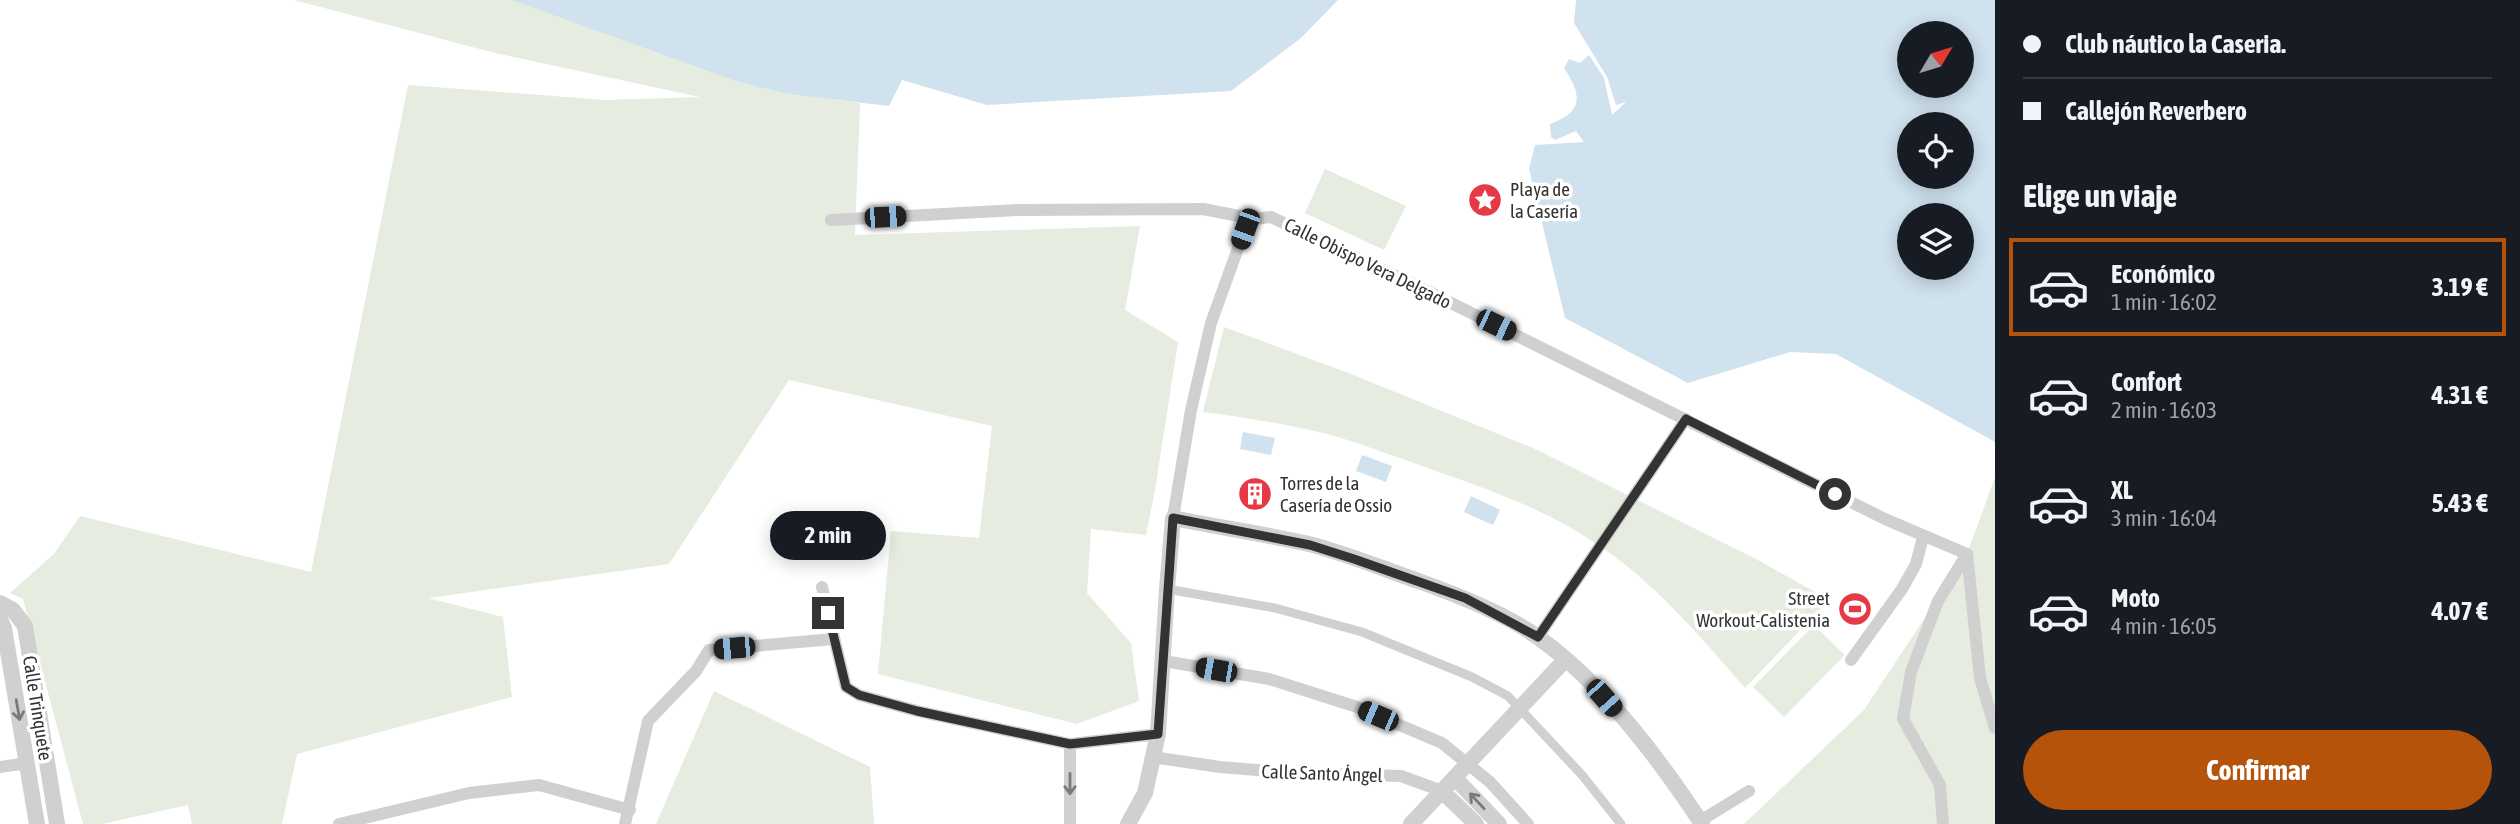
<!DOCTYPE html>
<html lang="es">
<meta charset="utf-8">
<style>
body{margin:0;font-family:"Asap Condensed",sans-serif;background:#20242c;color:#f1f3f6;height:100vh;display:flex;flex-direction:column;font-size:26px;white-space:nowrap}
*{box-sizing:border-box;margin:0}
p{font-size:23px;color:#9ea1a6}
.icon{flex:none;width:38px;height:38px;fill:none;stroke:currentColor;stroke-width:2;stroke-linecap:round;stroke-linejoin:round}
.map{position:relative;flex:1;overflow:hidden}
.sheet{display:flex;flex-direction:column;background:#171b24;width:525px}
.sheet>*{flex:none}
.hud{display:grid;align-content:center;height:154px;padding:0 28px;background:#171b24}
.needle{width:46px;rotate:52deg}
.fabs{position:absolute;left:1897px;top:21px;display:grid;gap:14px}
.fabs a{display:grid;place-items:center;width:77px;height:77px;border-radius:50%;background:#171b24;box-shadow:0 4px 18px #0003;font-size:35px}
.end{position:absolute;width:32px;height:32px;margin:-16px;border:9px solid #333;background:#fff;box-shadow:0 0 0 4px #fff}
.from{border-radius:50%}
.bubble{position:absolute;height:49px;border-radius:24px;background:#171b24;box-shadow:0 4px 18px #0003;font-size:23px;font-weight:700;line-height:49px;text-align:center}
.car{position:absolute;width:21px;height:42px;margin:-21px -10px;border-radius:9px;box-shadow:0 0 5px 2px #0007;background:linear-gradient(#222 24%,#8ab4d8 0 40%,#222 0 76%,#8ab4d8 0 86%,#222 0)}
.hud b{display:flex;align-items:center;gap:24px;height:66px;font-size:26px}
.hud b+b{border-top:2px solid #363941}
.hud i{width:18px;height:18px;background:#f1f3f6}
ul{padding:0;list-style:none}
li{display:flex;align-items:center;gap:21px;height:98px;margin:0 14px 10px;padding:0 14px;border:4px solid transparent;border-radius:0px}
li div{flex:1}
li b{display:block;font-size:26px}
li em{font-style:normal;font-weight:700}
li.current{border-color:#b45309}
li>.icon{width:63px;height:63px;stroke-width:1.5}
h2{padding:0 28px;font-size:32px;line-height:84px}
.action{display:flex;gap:14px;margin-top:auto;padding:14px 28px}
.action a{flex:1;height:80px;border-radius:42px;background:#b45309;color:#fff;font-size:28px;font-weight:700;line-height:80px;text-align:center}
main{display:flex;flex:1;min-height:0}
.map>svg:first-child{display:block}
.green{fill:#e6ecdf}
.water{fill:#cfe2ee;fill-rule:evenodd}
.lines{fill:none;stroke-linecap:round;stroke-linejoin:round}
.pedestrian{stroke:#d0d0d0;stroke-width:9}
.minor{stroke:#d0d0d0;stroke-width:12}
.tertiary{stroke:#d0d0d0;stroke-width:16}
.oneway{stroke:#7a7a7a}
.route{stroke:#333;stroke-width:9}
.labels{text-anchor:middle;stroke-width:7;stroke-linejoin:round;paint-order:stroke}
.poi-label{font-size:19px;fill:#333;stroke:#fff;text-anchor:start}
.street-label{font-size:19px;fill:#333;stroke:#fff}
</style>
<main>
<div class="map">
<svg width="1995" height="824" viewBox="0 0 1995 824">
<rect width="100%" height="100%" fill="#fff"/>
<path class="green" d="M294 0H534L604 24 736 81 787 94 860 103 855 235 1140 226 1125 310 1178 342 1155 490 1146 535 1091 529 1087 593 1131 643 1139 701 1077 724 878 674 891 531 979 538 992 426 789 380 669 564 428 598 503 617 512 697 297 754 282 824H192L188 805 102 824H83L23 599 10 593 54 554 80 516 311 572 408 85 605 100 700 97 495 53Z
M1325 169 1406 206 1384 250 1305 213Z
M1224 327 1351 374 1533 448 1756 559 1829 600 1745 688C1700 636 1655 583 1597 544 1547 510 1491 490 1433 470 1402 459 1370 447 1338 437 1294 425 1248 418 1203 412Z
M1995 477V824H1744L1864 710 1967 554Z
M1814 625 1845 655 1784 717 1753 687Z
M714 691 870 767 874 824H656Z"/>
<path class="water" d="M512 0H1338L1301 38 1231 91 987 105 902 80 889 106 787 94 736 81Z
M1576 0H1995V442L1836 354 1790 352 1688 383 1565 318 1529 169 1535 145 1584 142 1576 131 1555 140 1551 137 1550 124C1584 112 1582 95 1564 68L1569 59 1580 63 1589 55 1604 78 1612 115 1626 102 1616 105 1607 77 1574 23ZM1909 33H1962V86H1909ZM1909 124H1962V177H1909ZM1909 215H1962V268H1909Z
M1243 432 1275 438 1271 455 1240 449Z
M1362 455 1392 466 1386 482 1356 471Z
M1471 496 1500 510 1493 525 1464 512Z"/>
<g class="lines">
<path class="pedestrian" d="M1167 589 1275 608 1362 632 1472 677 1508 696 1582 775 1621 824"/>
<path class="minor" d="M831 220 1020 210 1203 209 1254 219
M1173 518 1191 410 1211 323 1245 229 1254 219 1271 217 1417 286 1885 519 1967 554
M1967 554 1980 678 1995 728
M822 587 846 687 859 695 917 711 1070 744 1158 734
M1538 637 1686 419
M1851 660 1902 589 1916 564 1923 537
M1164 661 1269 679 1357 707 1442 743 1490 782 1528 824
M1152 757 1220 767 1292 773 1401 776 1442 791
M0 767 27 763
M1700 821 1749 791
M339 824 469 793 539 785 630 810
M625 824 648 721 696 671 709 650 834 639
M1070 824V744
M1943 824 1940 785 1903 719 1911 672 1938 601 1967 554"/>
<path class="tertiary" d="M0 603 13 610 25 626 57 824
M0 619 4 628 37 824
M1455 778 1499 824
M1442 791 1476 824
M1128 824 1145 793 1158 734 1167 589 1173 518C1218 527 1264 534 1309 544 1348 554 1386 570 1424 583 1460 596 1508 615 1539 638 1601 682 1660 760 1702 824
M1411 824 1565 660"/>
</g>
<defs><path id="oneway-shaft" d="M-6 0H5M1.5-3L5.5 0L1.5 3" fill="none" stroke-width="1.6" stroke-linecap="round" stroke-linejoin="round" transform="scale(1.75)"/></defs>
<g class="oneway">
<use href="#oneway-shaft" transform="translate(18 710) rotate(80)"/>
<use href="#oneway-shaft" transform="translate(1070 784) rotate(90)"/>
<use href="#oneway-shaft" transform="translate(1477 801) rotate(-133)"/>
</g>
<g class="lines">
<path class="route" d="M828 613 846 687 859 695 917 711 1070 744 1158 734 1173 518 1310 545 1354 559 1465 598 1538 637 1686 419 1835 494"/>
</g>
<defs>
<g id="sight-disc" transform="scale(1.75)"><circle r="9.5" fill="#e63946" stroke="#fff"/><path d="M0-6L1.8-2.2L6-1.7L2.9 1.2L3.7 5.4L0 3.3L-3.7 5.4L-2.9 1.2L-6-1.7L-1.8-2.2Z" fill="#fff"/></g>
<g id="building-disc" transform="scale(1.75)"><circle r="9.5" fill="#e63946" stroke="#fff"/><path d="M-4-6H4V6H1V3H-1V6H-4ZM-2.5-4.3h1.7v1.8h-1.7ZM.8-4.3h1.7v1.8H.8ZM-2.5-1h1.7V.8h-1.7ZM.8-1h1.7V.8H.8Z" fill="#fff"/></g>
<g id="stadium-disc" transform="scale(1.75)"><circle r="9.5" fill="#e63946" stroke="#fff"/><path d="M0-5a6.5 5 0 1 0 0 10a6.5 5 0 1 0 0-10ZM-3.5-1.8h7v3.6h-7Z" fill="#fff"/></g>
</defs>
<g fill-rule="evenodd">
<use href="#sight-disc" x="1485" y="200"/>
<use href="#building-disc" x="1255" y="494"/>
<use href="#stadium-disc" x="1855" y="609"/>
</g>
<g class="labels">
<g class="poi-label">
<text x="1510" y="196">Playa de<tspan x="1510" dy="22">la Casería</tspan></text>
<text x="1280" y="490">Torres de la<tspan x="1280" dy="22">Casería de Ossio</tspan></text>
<text x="1830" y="605" text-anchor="end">Street<tspan x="1830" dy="22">Workout-Calistenia</tspan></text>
</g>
<g class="street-label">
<text transform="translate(1368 263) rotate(26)" y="7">Calle Obispo Vera Delgado</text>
<text transform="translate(38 708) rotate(81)" y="7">Calle Trinquete</text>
<text transform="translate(1322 773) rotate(2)" y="7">Calle Santo Ángel</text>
</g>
</g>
</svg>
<div class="fabs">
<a><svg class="needle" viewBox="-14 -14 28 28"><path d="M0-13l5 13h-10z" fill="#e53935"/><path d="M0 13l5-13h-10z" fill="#9ea1a6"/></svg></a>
<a><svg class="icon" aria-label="locate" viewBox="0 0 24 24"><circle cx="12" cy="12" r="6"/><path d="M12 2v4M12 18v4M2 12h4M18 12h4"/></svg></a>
<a><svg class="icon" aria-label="layers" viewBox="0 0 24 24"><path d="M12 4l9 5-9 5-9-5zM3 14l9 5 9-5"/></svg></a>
</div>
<i class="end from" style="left:1835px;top:494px"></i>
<i class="end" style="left:828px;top:613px"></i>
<div class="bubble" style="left:770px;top:511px;width:116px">2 min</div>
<i class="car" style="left:885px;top:217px;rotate:87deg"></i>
<i class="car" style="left:1245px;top:229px;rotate:200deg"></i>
<i class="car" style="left:1496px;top:325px;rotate:116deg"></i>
<i class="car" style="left:734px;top:648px;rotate:265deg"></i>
<i class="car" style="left:1216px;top:670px;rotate:280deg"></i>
<i class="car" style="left:1604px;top:698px;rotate:138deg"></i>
<i class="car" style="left:1378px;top:716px;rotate:293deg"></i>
</div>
<section class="sheet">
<div class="hud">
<b><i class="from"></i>Club náutico la Caseria.</b>
<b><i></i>Callejón Reverbero</b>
</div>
<h2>Elige un viaje</h2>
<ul>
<li class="current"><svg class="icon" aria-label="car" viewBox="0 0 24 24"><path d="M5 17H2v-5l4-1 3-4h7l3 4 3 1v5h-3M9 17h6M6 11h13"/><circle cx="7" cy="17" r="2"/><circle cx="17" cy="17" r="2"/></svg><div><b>Económico</b><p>1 min · 16:02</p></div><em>3.19 €</em></li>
<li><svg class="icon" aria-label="car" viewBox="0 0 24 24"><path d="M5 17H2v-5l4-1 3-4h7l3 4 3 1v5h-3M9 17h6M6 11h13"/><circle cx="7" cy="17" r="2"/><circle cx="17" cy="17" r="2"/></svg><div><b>Confort</b><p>2 min · 16:03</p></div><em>4.31 €</em></li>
<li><svg class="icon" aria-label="car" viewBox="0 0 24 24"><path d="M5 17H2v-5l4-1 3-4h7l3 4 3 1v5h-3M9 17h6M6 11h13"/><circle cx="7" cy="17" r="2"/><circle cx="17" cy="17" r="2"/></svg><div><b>XL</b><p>3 min · 16:04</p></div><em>5.43 €</em></li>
<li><svg class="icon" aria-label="car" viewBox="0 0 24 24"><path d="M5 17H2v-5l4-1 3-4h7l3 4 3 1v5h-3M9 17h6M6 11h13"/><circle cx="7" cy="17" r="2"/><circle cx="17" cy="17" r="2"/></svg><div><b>Moto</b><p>4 min · 16:05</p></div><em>4.07 €</em></li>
</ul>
<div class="action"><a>Confirmar</a></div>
</section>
</main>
